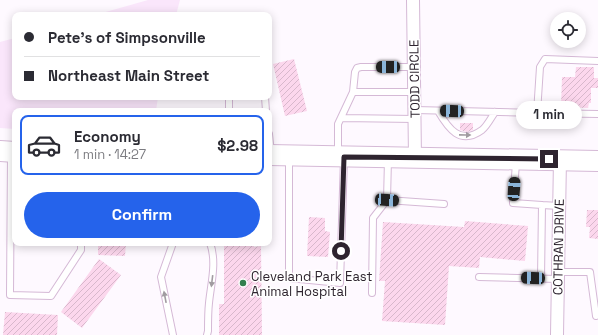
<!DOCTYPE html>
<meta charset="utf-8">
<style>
body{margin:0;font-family:"Space Grotesk",sans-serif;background:#f2f2f3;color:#2b2b33;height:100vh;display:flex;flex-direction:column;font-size:15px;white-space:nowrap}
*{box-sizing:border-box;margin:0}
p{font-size:13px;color:#7c7c81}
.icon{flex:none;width:22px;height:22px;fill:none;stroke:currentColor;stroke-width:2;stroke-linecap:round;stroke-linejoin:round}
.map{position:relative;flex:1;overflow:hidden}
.details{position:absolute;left:12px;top:108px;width:260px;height:138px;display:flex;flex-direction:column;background:#fff;border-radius:8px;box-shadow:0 2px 10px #0003}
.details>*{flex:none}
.banner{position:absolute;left:12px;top:12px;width:260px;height:88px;border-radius:8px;box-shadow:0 2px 10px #0003;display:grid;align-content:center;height:88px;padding:0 12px;background:#fff}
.controls{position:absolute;left:550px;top:12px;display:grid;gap:8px}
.controls a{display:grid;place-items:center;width:36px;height:36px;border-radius:50%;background:#fff;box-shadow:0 2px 10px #0003;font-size:20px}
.end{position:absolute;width:18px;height:18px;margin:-9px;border:5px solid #2e242f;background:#fff;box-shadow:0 0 0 2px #fff}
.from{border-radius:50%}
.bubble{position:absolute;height:28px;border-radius:14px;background:#fff;box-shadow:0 2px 10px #0003;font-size:13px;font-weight:600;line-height:28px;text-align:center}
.car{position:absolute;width:12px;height:24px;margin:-12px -6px;border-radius:5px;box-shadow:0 0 3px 1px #0007;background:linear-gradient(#222 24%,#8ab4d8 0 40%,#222 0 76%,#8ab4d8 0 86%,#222 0)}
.banner b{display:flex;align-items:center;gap:14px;height:38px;font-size:15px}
.banner b+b{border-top:1px solid #e1e1e2}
.banner i{width:10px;height:10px;background:#2b2b33}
ul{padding:7px 0 0;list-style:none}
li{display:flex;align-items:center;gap:12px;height:60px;margin:0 8px 6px;padding:0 4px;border:2px solid transparent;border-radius:8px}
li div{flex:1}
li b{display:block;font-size:15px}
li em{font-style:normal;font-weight:600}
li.current{border-color:#2563eb}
li>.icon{width:36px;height:36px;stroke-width:1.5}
.action{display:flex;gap:8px;margin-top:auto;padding:8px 12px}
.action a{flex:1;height:46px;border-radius:24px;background:#2563eb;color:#fff;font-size:16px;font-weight:600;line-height:46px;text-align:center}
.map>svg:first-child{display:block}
.built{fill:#fae6fb}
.building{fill:url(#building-hatch)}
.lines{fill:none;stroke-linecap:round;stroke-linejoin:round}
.lane-casing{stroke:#d5b9d6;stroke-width:8}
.street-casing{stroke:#d5b9d6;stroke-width:14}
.primary-casing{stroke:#d5b9d6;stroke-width:22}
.lane{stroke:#fff;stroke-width:6}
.street{stroke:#fff;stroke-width:12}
.primary{stroke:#fff;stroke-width:20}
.oneway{fill:#a19ca1}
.route{stroke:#2e242f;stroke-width:5}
.poi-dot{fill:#337f4e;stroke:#fff;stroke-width:1.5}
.labels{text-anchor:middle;stroke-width:3;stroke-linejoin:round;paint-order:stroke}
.street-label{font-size:13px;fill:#2e242f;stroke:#fff}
.poi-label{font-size:13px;fill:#2e242f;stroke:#fff;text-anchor:start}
</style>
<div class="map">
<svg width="598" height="335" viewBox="0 0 598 335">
<defs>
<pattern id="building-hatch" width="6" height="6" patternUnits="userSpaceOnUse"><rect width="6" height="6" fill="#fcd7ed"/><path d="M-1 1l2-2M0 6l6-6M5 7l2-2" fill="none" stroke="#d8b8cc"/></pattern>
</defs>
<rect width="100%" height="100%" fill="#fef9ff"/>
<path class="built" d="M0 0V42L15 38V97H158L156 111H15V129L0 128Z
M148 0H180L176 15H95Z"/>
<path class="building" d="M294 59 307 111 285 116 273 64Z
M576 67H594V78H598V88H591V103H589L588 108 561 107 562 77H575Z
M460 123H473V130L467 132 460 130Z
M587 210H598V239L589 238 590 227H586Z
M309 217 325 218V231L330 232 328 257 307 256Z
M465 221 528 226 525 261 480 257 479 268 449 266 445 325 382 321 385 281H379L383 222 464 227Z
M98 243H126L125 256 98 255Z
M239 243H254V247L261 246 262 335H219V304H224V245H239Z
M99 259 121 275 82 328 61 312Z
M5 312 58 315 57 335H3Z"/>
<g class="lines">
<g class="lane-casing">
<path id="lane" d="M353 92H414
M265 97 266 111
M415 110 537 113 540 67 545 59 598 61
M229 111V97
M438 111C448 128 460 146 482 130 487 126 491 118 495 112
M537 113 598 114
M341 118 415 119
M269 134 271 153
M338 153V124L353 92 355 72 357 68 361 67H413
M11 155 10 295 51 296 81 250V243
M289 157V278L340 283 344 158
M516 163 513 203 542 205 541 279
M387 200 444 204
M542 205 559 206
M173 243 161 277 173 335
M558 272H590L596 316
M479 277 558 279
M372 293 373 218 387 200 388 159
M207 335 208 331C208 322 208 312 209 303 211 283 217 262 210 243"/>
</g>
<g class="street-casing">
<path id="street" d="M413 0 415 158
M557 335 560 159"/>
</g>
<g class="primary-casing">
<path id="primary" d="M0 151 15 152
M269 155 598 161"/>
</g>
<use href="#lane" class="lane"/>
<use href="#street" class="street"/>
<use href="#primary" class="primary"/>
</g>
<defs><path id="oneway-solid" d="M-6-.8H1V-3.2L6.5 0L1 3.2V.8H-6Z"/></defs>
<g class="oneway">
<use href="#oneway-solid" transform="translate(465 135) rotate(1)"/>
<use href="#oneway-solid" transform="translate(212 281) rotate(97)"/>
<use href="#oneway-solid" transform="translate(165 297) rotate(-101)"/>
</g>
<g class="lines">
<path class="route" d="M341 251 344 157 549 159"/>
</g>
<circle class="poi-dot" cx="243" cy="283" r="4"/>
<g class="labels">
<g class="street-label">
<text transform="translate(414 79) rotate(-91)" y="5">TODD CIRCLE</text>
<text transform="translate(558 247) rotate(-89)" y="5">COTHRAN DRIVE</text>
</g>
<g class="poi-label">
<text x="251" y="281">Cleveland Park East<tspan x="251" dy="15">Animal Hospital</tspan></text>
</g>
</g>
</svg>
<div class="controls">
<a><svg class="icon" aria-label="locate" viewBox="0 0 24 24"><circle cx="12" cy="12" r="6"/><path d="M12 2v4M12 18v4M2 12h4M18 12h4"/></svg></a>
</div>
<i class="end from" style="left:341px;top:251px"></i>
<i class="end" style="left:549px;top:159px"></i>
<div class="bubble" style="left:516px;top:101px;width:66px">1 min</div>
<i class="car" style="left:388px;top:67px;rotate:270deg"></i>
<i class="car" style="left:452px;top:111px;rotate:272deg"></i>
<i class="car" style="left:514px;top:189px;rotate:4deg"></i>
<i class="car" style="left:387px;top:200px;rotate:94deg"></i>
<i class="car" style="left:533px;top:278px;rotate:272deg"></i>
<div class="banner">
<b><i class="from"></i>Pete's of Simpsonville</b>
<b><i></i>Northeast Main Street</b>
</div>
<section class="details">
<ul>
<li class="current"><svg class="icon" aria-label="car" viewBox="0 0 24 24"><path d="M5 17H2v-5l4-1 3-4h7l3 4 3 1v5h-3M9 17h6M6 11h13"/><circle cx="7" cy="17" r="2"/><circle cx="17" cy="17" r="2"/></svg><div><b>Economy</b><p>1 min · 14:27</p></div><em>$2.98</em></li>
</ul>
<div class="action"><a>Confirm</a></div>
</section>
</div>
